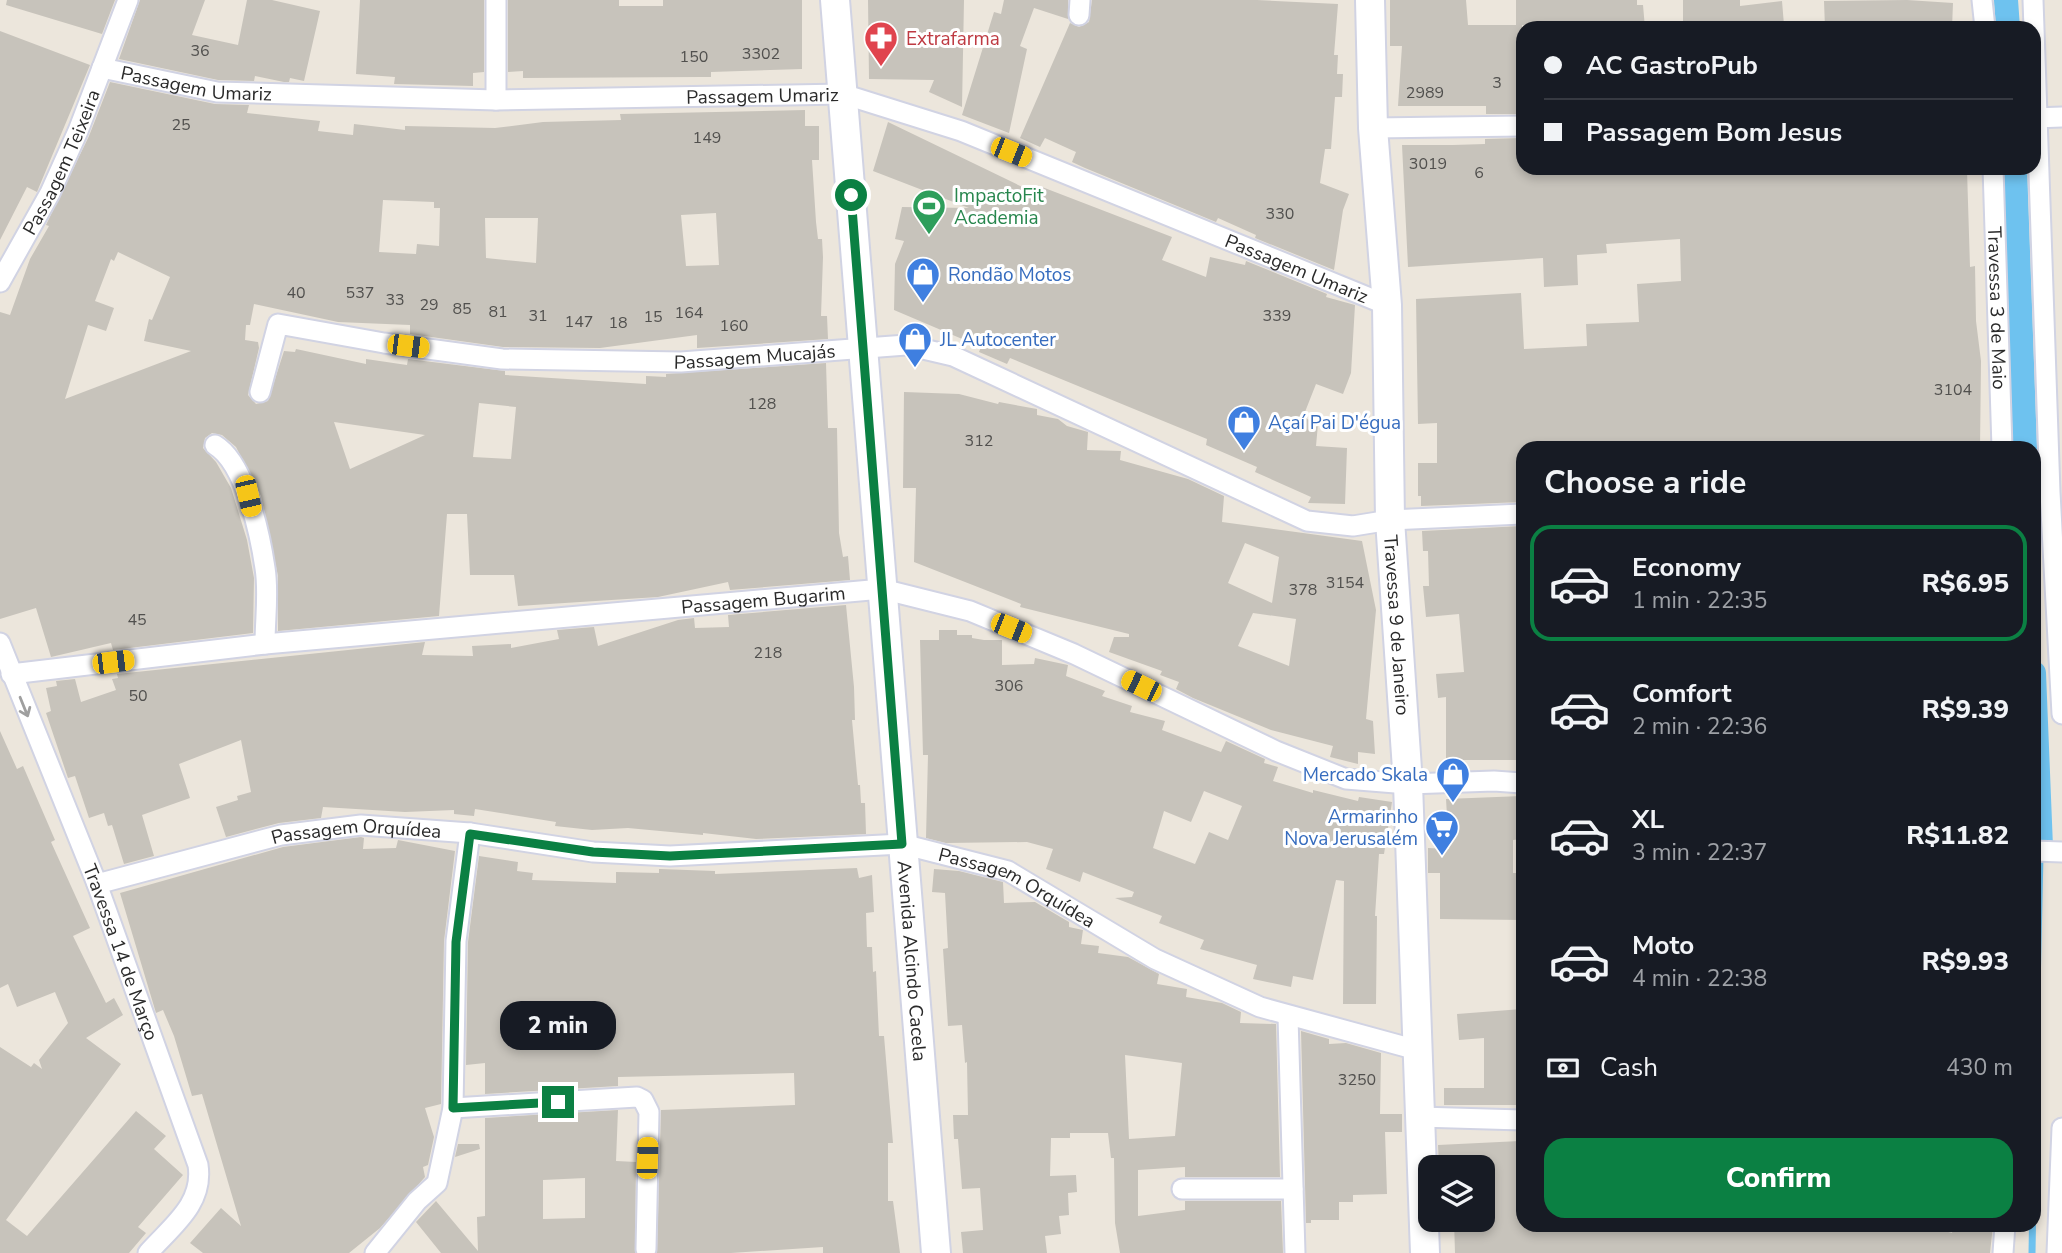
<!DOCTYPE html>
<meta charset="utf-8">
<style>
body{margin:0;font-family:"Nunito Sans",sans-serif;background:#20242c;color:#f1f3f6;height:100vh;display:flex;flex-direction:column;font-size:26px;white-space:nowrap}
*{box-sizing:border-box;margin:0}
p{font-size:23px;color:#9ea1a6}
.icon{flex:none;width:38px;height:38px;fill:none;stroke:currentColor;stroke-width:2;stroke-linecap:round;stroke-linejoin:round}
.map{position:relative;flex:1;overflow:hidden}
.drawer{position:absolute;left:1516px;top:441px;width:525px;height:791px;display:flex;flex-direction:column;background:#171b24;border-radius:21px;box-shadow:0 4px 10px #0003}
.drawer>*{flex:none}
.top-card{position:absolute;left:1516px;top:21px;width:525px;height:154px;border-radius:21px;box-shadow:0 4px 10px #0003;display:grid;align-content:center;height:154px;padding:0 28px;background:#171b24}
.fabs{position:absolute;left:1418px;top:1155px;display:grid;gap:14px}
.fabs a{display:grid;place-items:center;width:77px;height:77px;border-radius:14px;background:#171b24;box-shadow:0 4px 10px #0003;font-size:35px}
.end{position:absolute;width:32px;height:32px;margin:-16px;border:9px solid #0b8043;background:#fff;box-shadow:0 0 0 4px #fff}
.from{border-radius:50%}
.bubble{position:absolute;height:49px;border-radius:21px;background:#171b24;box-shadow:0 4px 10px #0003;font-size:23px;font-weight:800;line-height:49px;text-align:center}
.car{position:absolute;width:21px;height:42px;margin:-21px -10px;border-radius:9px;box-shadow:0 0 5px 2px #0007;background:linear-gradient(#f5c518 24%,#345 0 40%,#f5c518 0 76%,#345 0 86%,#f5c518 0)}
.top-card b{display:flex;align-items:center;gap:24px;height:66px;font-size:26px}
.top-card b+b{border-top:2px solid #363941}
.top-card i{width:18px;height:18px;background:#f1f3f6}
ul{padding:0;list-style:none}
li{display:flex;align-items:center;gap:21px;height:116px;margin:0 14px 10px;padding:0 14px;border:4px solid transparent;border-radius:21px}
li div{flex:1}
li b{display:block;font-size:26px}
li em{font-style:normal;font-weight:800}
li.active{border-color:#0b8043}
li>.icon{width:63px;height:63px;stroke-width:1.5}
h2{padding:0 28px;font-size:32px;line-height:84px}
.pay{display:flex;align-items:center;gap:18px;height:77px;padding:0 28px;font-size:26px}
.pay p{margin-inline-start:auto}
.action{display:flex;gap:14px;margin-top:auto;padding:14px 28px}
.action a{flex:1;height:80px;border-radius:21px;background:#0b8043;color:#fff;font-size:28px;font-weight:800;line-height:80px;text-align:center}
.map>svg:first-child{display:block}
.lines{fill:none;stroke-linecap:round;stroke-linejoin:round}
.stream{stroke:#6ec2ef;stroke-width:7}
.canal{stroke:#6ec2ef;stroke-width:24}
.building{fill:#c7c3bb;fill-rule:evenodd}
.street-casing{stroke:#d1d3e3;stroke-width:23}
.secondary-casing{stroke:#d1d3e3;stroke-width:32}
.street{stroke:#fff;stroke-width:19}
.secondary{stroke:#fff;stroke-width:28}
.oneway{stroke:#9f9f9f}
.route{stroke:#0b8043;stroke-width:9}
.labels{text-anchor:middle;stroke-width:6;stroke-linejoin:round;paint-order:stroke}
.number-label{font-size:16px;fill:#51504e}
.health-label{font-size:19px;fill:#be3a42;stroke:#fff;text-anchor:start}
.street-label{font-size:19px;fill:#2a2a2a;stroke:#fff}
.leisure-label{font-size:19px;fill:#27864d;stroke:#fff;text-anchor:start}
.shop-label{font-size:19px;fill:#366cbe;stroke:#fff;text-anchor:start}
</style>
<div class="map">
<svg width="2062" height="1253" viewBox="0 0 2062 1253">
<rect width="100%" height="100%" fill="#ece6dc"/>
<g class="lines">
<path class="stream" d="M2034 1128 2040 854
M2032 1253 2034 1137"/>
<path class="canal" d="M2006 0 2008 28
M2015 168 2025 448
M2034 673 2041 847"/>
</g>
<path class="building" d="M7 0H115L102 34 6 5Z
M140 0H205L192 35 238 45 247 0H272L320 11 304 81 290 78 289 82H284L255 76 254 81 218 80 119 59Z
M360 0H484V72L473 73V86L394 84 395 77 356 74Z
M508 0H619V6H663V0H802V69L711 72V77H700L523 78V71L508 72Z
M868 0H964L962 107 929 92 934 80 869 79Z
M1004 0H1068V19L1034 8 1020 46 1027 49 1009 133 962 115 994 12 1001 14Z
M1092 0H1257L1338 4 1334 55H1338L1337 74H1343L1342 97H1335L1331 149H1325L1320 183 1349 194 1343 210 1334 270 1255 238 1256 235 1218 218 1216 222 1085 168 1072 162 1076 152 1045 138 1040 147 1020 138 1070 23 1079 27 1089 22Z
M1390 0H1466L1468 25H1516V0H1637V5H1643L1645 28 1522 25V114H1486V106H1398L1402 46H1390Z
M1683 0H1740V6L1782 1 1784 25 1768 28H1683Z
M1907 0 1953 3 1952 28H1825L1824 1Z
M0 31 90 65 39 187 37 192 27 187 0 240Z
M110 82 215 104 249 105 247 113 320 121 318 131 353 135 354 124 405 130V126L495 128 543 122 621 120 620 114 805 110V126H819V160H812L816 222 818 239H822L823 257 821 316H827L828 339 697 348V335L600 348 503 347 410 334V325L338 322 254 304 250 325H246L245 340 258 342 259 348 248 395 256 404 268 401 284 351 295 352 296 349 366 364V359L407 365 408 359 505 371V375L646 384V376L666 377V374L826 363 828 428H837L839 533 843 557 848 556 850 580 730 590 728 582 658 597 518 606 514 575H470L467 514H447L439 616 278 631V576L261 496 236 447 222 435 212 433 205 438 203 448 216 462 231 488 247 540 254 578 253 633 113 650 111 643 51 657 36 608 0 619V312L10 315 30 259 49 226 46 225 89 136ZM383 200 434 202V208H440L439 246 417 244 416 254 379 252ZM716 213 719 265 686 266 681 215ZM485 218H538L536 263 486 258ZM118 252 170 277 152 320 149 319 144 341 191 351 65 399 88 325 106 331 114 308 95 301 111 259 114 261ZM479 403 516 407 511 459 473 457ZM334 422 425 435 350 469Z
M888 122 1039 195 1042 187 1172 237 1162 260 1206 277 1210 257 1245 265 1246 261 1327 294 1326 297 1355 305 1351 373 1343 394 1316 384 1303 417 1318 424 1316 446 1347 448 1345 504 1308 503 1311 497 1255 472 1257 467 1206 445 1207 439 1010 358 1007 364 979 352 981 347 894 310 895 264 904 241 895 239 902 207 969 208 873 171Z
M1522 138V168L1967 170 1970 267 1975 266 1976 321 1981 361 1980 448H1522V502L1421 506V496H1418V463H1437V423L1418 424 1416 299 1521 293 1524 349 1587 346 1586 324 1639 322 1637 284 1681 281 1680 239 1606 244 1607 253 1577 255 1578 285 1544 287 1543 258 1408 267 1402 145H1453L1485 144V139Z
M904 392 959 394 998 404 999 402 1037 409V415L1058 419 1067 426 1088 432 1087 450 1121 451 1120 460 1188 479 1224 496 1222 522 1362 541 1376 610 1366 719 1373 721 1375 754 1358 752V764L1330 757 1333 746 1271 730 1193 698 1176 689 1179 682 1160 675 1162 671 1109 652 1114 637H1129V634L1020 607 1021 604 914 562 916 488H903ZM1245 543 1279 557 1272 603 1228 583ZM1253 613 1296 619 1289 666 1238 646Z
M1522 526V760H1446V697L1438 698 1436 674 1464 672 1459 614 1426 617 1423 586H1429L1428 551H1423L1422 531Z
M846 605 854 687 855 720H852L858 785H860L861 803H865L866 834 756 839 703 833V835L628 828 592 830 555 826 556 822 475 809 474 816 454 814V810L405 812 323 807 321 818 279 823 226 837 216 807 238 800 237 796 251 792 241 740 179 764 190 798 142 815 154 856 124 864 112 825 108 826 104 813 89 818 75 776 68 778 46 713 51 711 46 688 57 686 56 681 75 679 81 702 116 690 112 679 118 678 117 674 425 642 422 655 473 656 472 646 511 644V648L559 639 557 630 594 627 598 646 678 620 694 618 695 628 729 627 728 615Z
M939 630H957V635H972V638L984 640H1002V665L1034 664 1035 658 1068 665 1066 676 1105 691 1102 696 1132 706 1130 712 1165 721 1162 730 1221 752 1226 741 1265 759 1264 763 1278 767 1273 781 1313 793V790L1358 801 1359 797 1392 802 1384 854H1379L1375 916H1377L1376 1004H1343L1344 881 1336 880 1313 980 1293 976 1291 987 1253 979 1257 965 1200 949 1204 940 1159 923 1162 916 1115 898 1132 897 1134 892 1083 872 1080 882 1046 869 1053 849 1027 842 946 843 926 838 928 755H923L920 640H939ZM1204 791 1242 806 1228 840 1209 832 1195 864 1153 848 1164 811 1191 822Z
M0 731 17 769 23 766 55 840 51 842 90 928 73 936 106 1003 114 998 123 1015 86 1038 121 1064 6 1220 27 1236 136 1111 166 1136 154 1149 183 1175 138 1227 146 1233 129 1253H0V1047L31 1067 34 1063 42 1069 39 1060 68 1023 55 992 17 1007 8 984 0 988Z
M1522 796V839L1513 840V873H1522V920L1440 919V873H1428V848L1449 849 1446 799Z
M361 837 364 838 363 849 396 848 398 840 455 851 444 941 441 1104 425 1108 434 1137 428 1165 423 1167 425 1177 380 1228 349 1253H203L190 1243 221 1208 241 1226 202 1094 192 1096 174 1036 163 1010 156 1013 120 893 283 847Z
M479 856 518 862 517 871 533 873 532 880 616 883V872L659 873V869L715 871V874L857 868 859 878 872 875 874 912 866 913 867 947H872L873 972 876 971 879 1036H884L893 1143H888V1201H893L900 1253H823V1247L731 1253H657L661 1110 795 1105 794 1073 618 1077V1086L485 1094V1063L466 1065 468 942Z
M934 869 959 871 1003 882 1004 903 1035 902 1069 922V927L1083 930 1081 944 1099 946 1098 953 1128 957 1159 974 1157 984 1187 989 1186 997 1222 1003 1241 1012 1240 1023 1276 1024 1280 1177H1185V1167L1138 1170V1216L1185 1210V1201H1281L1283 1253H1120L1115 1223 1114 1158H1111L1108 1133H1070V1138H1051L1050 1176 1076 1175 1077 1192 1068 1193 1069 1215 1059 1216 1061 1234 1045 1236 1047 1253H963L961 1232 983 1230 980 1188 962 1189 958 1139H954L953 1115H968L967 1062 965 1063 962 1025 948 1026 943 949 948 948 945 893 932 892ZM1125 1055 1182 1063 1175 1136 1129 1139Z
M1522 1009V1105H1444V1088H1484V1038L1459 1040 1457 1014Z
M1301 1031 1329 1039V1044L1346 1043 1381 1053 1380 1114H1402V1132H1385L1387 1194 1353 1195V1202H1339V1220H1311V1223H1306Z
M618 1110 616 1161 636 1162 635 1253H441L416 1222 436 1201 478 1251 477 1217 485 1216V1118ZM585 1178V1218L543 1219V1180Z
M1520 1141 1522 1225H1922L1952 1233 1954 1225H1993L1990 1253H1455L1454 1220H1482V1167H1439L1438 1145Z
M458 1144H479L480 1149 455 1157Z"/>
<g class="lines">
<g class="street-casing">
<g id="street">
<path d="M1982 0 1985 28"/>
<path d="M2033 0 2050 492 2062 714"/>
<path d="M1079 15 1080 0"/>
<path id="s1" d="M102 68 217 92 496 100 843 94 961 131 1387 305"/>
<path d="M496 100V0"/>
<path d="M2034 118 2062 117"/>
<path d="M1373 128 1522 126"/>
<path id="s2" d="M1993 168 2002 448"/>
<path id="s3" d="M0 282 50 193 78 131 128 0"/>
<path id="s4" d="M260 392 278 324 384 343 502 359 681 362 906 345 953 356 1307 521 1353 526 1390 520 1522 514"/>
<path d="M215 445C245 463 260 534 265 568 269 592 265 619 265 644"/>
<path id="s5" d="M0 643 97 884 198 1165C204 1204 172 1226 148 1253"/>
<path id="s6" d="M11 674 265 644 882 589 970 611 1074 654 1276 751 1346 779 1408 784 1494 781 1522 783"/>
<path d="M2034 851 2062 852"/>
<path id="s7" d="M97 884 281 835 361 825 470 833 593 852 670 856 902 844 1008 871 1155 959 1260 1007 1417 1050"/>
<path d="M1288 1017 1295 1253"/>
<path d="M453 1108 637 1097 643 1100 649 1112 646 1249"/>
<path d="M1419 1117 1522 1120"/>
<path d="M1182 1189H1293"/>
<path d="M375 1253 417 1201 437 1183 453 1108 456 941 470 833"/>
<path d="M2003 1253 2005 1225"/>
<path d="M2057 1253 2062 1128"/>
</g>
</g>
<g class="secondary-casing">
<g id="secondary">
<path id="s8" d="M835 0 936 1253"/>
<path id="s9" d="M1370 0 1373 128 1387 305 1390 520 1408 784 1425 1253"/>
</g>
</g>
<use href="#street" class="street"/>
<use href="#secondary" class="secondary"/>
</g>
<defs><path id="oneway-shaft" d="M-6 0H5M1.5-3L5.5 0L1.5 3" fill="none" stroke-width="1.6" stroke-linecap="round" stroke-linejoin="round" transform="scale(1.75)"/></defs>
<use class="oneway" href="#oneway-shaft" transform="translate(24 707) rotate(68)"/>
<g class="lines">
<path class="route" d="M558 1102 453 1108 456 942 470 834 593 852 670 856 902 844 851 195"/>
</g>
<defs>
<g id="pharmacy-pin" transform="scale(1.75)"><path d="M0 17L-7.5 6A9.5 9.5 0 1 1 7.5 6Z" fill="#e0444e" stroke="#fff"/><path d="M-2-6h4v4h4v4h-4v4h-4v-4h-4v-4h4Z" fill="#fff"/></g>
<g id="stadium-pin" transform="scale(1.75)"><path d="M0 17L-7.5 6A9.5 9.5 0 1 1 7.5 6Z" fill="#2e9e5b" stroke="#fff"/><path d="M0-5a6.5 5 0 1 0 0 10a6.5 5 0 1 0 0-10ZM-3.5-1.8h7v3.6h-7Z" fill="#fff"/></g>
<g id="shop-pin" transform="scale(1.75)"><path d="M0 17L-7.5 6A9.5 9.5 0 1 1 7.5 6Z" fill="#3f7fe0" stroke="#fff"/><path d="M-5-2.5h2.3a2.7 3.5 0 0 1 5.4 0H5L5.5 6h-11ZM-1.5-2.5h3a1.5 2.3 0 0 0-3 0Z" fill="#fff"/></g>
<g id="supermarket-pin" transform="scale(1.75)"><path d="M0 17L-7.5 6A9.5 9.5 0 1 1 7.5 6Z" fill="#3f7fe0" stroke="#fff"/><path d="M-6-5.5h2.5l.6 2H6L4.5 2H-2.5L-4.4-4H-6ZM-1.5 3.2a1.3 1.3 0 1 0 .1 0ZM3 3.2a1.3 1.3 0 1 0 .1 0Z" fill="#fff"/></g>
</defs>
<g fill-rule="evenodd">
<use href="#pharmacy-pin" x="881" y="38"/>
<use href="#stadium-pin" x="929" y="206"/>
<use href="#shop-pin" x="923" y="274"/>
<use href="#shop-pin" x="915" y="339"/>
<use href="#shop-pin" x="1244" y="422"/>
<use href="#shop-pin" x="1453" y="774"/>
<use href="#supermarket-pin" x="1442" y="827"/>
</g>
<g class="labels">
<g class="number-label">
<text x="200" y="56">36</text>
<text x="761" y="59">3302</text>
<text x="694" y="62">150</text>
<text x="1497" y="88">3</text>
<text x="1425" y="98">2989</text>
<text x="181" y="130">25</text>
<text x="707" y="143">149</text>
<text x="1428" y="169">3019</text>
<text x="1479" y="178">6</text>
<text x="1280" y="219">330</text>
<text x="296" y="298">40</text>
<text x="360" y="298">537</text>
<text x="395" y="305">33</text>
<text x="429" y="310">29</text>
<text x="462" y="314">85</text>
<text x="498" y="317">81</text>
<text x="689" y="318">164</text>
<text x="538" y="321">31</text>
<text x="1277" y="321">339</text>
<text x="653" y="322">15</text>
<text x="579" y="327">147</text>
<text x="618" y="328">18</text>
<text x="734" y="331">160</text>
<text x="1953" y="395">3104</text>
<text x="762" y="409">128</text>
<text x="979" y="446">312</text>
<text x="1345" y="588">3154</text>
<text x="1303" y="595">378</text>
<text x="137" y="625">45</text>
<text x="768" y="658">218</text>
<text x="1009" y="691">306</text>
<text x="138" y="701">50</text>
<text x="1357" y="1085">3250</text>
</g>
<g class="health-label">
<text x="906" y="45">Extrafarma</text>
</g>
<g class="street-label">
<text dy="7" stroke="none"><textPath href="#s1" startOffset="96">Passagem Umariz</textPath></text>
<text dy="7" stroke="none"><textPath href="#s1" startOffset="663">Passagem Umariz</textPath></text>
<text dy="7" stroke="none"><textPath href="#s3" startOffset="135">Passagem Teixeira</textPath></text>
<text dy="7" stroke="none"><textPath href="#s1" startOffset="1230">Passagem Umariz</textPath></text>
<text dy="7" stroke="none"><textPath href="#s2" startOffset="140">Travessa 3 de Maio</textPath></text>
<text dy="7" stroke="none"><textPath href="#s4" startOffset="550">Passagem Mucajás</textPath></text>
<text dy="7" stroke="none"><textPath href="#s6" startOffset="756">Passagem Bugarim</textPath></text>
<text dy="7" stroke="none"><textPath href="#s9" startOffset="626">Travessa 9 de Janeiro</textPath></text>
<text dy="7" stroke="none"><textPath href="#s7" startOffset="266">Passagem Orquídea</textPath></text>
<text dy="7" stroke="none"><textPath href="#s7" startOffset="938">Passagem Orquídea</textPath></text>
<text dy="7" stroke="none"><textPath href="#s5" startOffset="332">Travessa 14 de Março</textPath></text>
<text dy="7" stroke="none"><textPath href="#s8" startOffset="964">Avenida Alcindo Cacela</textPath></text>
</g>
<g class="leisure-label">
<text x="954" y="202">ImpactoFit<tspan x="954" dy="22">Academia</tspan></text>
</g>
<g class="shop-label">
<text x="948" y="281">Rondão Motos</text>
<text x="940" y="346">JL Autocenter</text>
<text x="1268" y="429">Açaí Pai D'égua</text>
<text x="1428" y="781" text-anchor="end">Mercado Skala</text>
<text x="1418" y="823" text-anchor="end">Armarinho<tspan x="1418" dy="22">Nova Jerusalém</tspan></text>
</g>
</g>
</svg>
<div class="fabs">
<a><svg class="icon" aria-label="layers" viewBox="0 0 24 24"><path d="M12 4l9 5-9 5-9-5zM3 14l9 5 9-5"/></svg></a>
</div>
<i class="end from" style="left:851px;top:195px"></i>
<i class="end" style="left:558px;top:1102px"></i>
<div class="bubble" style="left:500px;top:1001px;width:116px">2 min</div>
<i class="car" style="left:1011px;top:152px;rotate:112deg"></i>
<i class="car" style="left:408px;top:346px;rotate:97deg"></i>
<i class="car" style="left:248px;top:496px;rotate:167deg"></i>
<i class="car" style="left:1011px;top:628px;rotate:112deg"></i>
<i class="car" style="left:113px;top:662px;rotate:83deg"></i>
<i class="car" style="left:1141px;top:686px;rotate:296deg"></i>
<i class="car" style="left:647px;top:1158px;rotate:2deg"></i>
<div class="top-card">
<b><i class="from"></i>AC GastroPub</b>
<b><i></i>Passagem Bom Jesus</b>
</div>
<section class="drawer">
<h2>Choose a ride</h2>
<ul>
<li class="active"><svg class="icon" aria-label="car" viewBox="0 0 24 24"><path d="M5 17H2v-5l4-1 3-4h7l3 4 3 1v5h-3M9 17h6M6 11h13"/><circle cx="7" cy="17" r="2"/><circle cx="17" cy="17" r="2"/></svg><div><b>Economy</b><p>1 min · 22:35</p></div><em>R$6.95</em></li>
<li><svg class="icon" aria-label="car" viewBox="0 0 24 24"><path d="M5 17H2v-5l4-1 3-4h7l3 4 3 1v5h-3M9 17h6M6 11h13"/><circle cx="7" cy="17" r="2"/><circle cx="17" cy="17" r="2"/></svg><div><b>Comfort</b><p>2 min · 22:36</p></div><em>R$9.39</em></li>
<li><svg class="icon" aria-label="car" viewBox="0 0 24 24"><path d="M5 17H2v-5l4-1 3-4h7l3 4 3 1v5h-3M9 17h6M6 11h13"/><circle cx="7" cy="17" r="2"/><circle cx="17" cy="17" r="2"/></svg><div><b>XL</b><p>3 min · 22:37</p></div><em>R$11.82</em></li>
<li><svg class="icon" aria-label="car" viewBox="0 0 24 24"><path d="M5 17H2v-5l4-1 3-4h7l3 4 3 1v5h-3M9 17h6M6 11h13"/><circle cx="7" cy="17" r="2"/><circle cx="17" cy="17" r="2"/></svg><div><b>Moto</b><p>4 min · 22:38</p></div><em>R$9.93</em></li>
</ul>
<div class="pay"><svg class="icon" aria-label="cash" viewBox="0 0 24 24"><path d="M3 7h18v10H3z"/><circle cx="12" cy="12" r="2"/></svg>Cash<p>430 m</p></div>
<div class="action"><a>Confirm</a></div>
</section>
</div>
